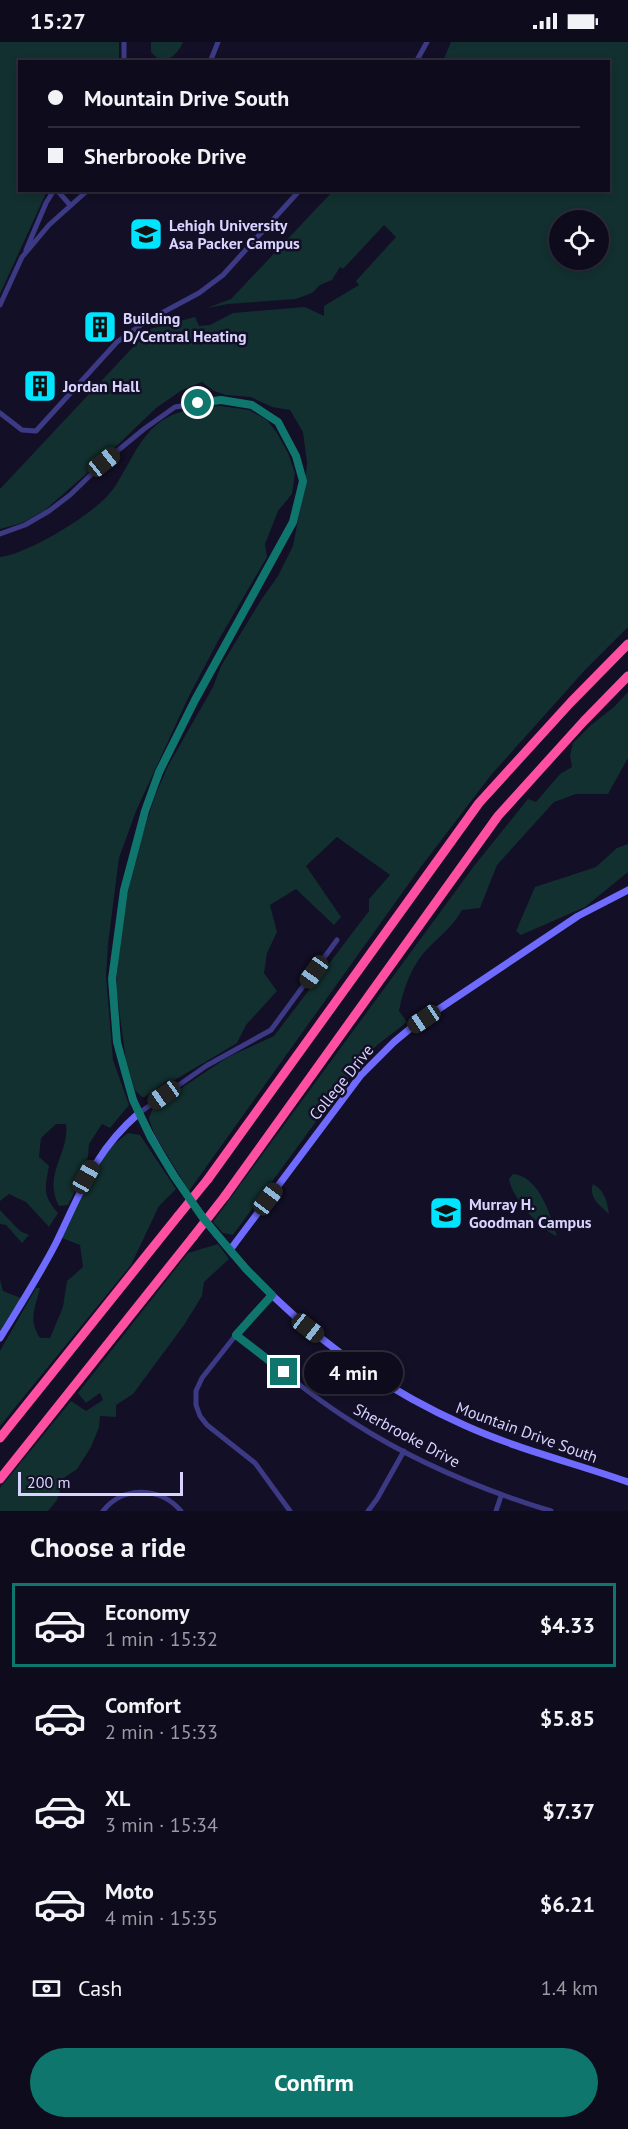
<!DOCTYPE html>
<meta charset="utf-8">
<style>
body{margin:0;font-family:"PT Sans",sans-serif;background:#171425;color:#f1f3f6;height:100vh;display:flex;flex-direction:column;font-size:22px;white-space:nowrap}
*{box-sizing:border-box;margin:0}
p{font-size:20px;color:#9b9ba3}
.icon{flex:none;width:33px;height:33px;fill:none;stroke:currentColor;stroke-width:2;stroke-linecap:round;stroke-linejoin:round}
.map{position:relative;height:1469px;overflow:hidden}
.sheet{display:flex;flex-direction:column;background:#0e0b1c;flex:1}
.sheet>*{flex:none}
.top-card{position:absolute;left:18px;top:18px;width:592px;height:132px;border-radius:0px;box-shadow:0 3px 9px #0003,0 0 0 2px #2e2b3b;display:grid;align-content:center;height:132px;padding:0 30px;background:#0e0b1c}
.tools{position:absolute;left:549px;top:168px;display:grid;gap:12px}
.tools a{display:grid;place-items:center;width:60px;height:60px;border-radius:50%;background:#0e0b1c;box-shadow:0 3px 9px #0003,0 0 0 2px #2e2b3b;font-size:30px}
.scale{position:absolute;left:18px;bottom:15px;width:165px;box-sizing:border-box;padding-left:6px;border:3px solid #d9d4ff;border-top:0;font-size:16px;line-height:21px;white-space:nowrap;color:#d9d4ff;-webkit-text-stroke:4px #130f26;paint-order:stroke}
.end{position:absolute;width:27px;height:27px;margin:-14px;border:8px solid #0f766e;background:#fff;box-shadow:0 0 0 3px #fff}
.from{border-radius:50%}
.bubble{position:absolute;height:42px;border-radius:21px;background:#0e0b1c;box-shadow:0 3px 9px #0003,0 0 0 2px #2e2b3b;font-size:20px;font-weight:600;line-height:42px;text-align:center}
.car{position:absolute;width:18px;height:36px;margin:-18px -9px;border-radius:8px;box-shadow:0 0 4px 2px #0007;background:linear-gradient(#222 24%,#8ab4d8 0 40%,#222 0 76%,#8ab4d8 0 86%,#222 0)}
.top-card b{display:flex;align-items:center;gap:21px;height:57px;font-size:22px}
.top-card b+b{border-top:2px solid #2e2b3b}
.top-card i{width:15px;height:15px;background:#f1f3f6}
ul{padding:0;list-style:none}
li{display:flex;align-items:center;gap:18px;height:84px;margin:0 12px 9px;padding:0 18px;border:3px solid transparent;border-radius:0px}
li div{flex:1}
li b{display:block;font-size:22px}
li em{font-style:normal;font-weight:600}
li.on{border-color:#0f766e}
li>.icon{width:54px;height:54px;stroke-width:1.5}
h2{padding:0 30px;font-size:27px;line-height:72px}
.pay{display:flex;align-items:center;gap:15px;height:66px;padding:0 30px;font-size:22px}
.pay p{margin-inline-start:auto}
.cta{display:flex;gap:12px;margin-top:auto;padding:12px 30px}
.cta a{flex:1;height:69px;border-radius:36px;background:#0f766e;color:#fff;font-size:24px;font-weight:600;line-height:69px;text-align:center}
.status{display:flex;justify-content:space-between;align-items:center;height:42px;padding:0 30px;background:#0e0b1c;direction:ltr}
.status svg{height:16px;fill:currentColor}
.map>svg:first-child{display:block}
.green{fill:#12302f;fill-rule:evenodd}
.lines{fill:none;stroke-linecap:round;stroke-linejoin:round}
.street{stroke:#3d3a85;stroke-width:5}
.secondary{stroke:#6f6bff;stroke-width:7}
.highway{stroke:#ff4fa3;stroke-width:9}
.highway-bridge{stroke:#ff4fa3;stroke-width:9}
.route{stroke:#0f766e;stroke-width:8}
.labels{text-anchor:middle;stroke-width:5;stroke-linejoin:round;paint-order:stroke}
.poi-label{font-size:16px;font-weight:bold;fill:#d9d4ff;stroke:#130f26;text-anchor:start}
.street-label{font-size:16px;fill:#d9d4ff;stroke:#130f26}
</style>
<div class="status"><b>15:27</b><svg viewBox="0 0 49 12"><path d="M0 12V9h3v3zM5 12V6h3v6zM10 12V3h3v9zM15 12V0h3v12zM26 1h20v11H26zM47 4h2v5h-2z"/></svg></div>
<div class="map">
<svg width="628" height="1469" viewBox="0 0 628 1469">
<rect width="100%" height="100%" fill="#130f26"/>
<path class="green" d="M0 0H119V19L20 20V148L47 149 0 252Z
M151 0H183C179 10 171 18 160 19L151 10Z
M451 0H628V585L585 628 491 733 420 826 189 1149 154 1092 149 1077 153 1065 228 1015 274 994 369 869V857L390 833 337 795 306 824 341 875 334 883 296 847 270 863 277 890 267 911 264 931 277 949 246 983 237 1001 173 1039 168 1038 145 1055H142L135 1048 126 1019 116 944 120 899 129 843 136 813 155 754 168 724 213 645 221 624 261 558 278 534 293 504 305 443 307 420 303 390 290 368 272 365 251 355 226 353 214 349 202 340 182 348 156 366 102 418 45 468 22 481 0 487V447L150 287 195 275 199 284 210 283 233 271 305 265 324 274V264L359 243 356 239 396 195 384 183 343 227 340 225 332 238 320 243 312 251 296 257 228 262 207 266 231 257 333 149 609 148V20L443 19ZM560 178H598V218H560Z
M221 364 249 368 267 378 277 391 288 411 295 431 292 452 278 469 265 502 267 515 218 599 188 656 136 769 119 816 108 902 106 934 113 1018 129 1063 110 1086 102 1082 89 1102 88 1115 81 1137 68 1163 59 1164C42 1133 70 1111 66 1082H56L41 1096 39 1115 49 1124C45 1147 42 1153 58 1171L49 1185 26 1160 9 1152 0 1159V515C28 512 92 473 110 451 127 430 136 398 160 380 178 367 199 366 221 364Z
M628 650V716L608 752H576L554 760 497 823 480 866 462 868C451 888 435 897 422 913 409 930 403 949 399 969L407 980 376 1004 342 1044 233 1193 223 1191 213 1180 474 824 528 757 536 760 560 732 572 725 570 713 573 701 591 683 614 665Z
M628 802V830L585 865 521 893 516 889 535 845 596 825 617 806Z
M128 1091 140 1093 176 1147 159 1164 131 1223 0 1384V1309L36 1246H40C35 1267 28 1277 40 1296H50L63 1265 67 1239 83 1225 80 1203 62 1196C82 1159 92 1116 128 1091Z
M513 1132C539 1134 551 1174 557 1194 541 1189 511 1154 509 1137Z
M593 1142C605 1149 607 1159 609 1172 600 1164 588 1155 593 1142Z
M0 1168 20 1189 29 1193 22 1201 6 1183 0 1182Z
M218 1202 229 1217 204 1240 202 1254 184 1283 133 1352 116 1363V1375L100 1374 99 1385 91 1405 77 1427 64 1436 57 1458 48 1469H0V1446L71 1359 86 1369 103 1358 100 1351 86 1361 78 1351 188 1211Z
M0 1238 3 1249 21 1256 0 1289Z"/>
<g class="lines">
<path class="street" d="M124 0V20
M210 20 218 0
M416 20 427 0
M57 148 70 163
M26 208 46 161 54 148
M0 263 22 215 49 183 88 148
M0 371 22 388 36 389 117 300 145 280 199 251 223 233 300 148
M0 492 25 483 49 469 70 453 104 420 144 387 175 365 221 358 252 363 278 380 296 414 303 439 293 480 195 658 168 712 145 769 134 807 124 848 112 937 117 1000 125 1031 139 1071 206 1024 271 988 337 898
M271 1253 250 1275 202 1336 196 1349V1363L200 1374 207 1383 255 1421 290 1469
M236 1293C275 1323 312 1355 354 1381 415 1420 482 1448 551 1469
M103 1469C123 1443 161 1445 181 1469
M368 1469 377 1457 404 1409
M496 1469 501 1454"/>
<path class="secondary" d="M230 1208 361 1033 394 1000 412 985 578 874 628 848
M0 1296C19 1265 39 1234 56 1201 81 1150 94 1110 139 1071 207 1209 323 1320 464 1383 517 1407 574 1421 628 1440"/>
<path class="highway" d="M208 1137 479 761 571 660 628 602
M225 1154 498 774 584 679 628 634
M0 1396 178 1174
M0 1437 193 1195"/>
<path class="highway-bridge" d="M178 1174 208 1137
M193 1195 225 1154"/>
</g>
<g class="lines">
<path class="route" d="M198 361 221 358 252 363 278 380 296 414 303 439 293 480 195 658 159 730 145 769 124 848 112 937 117 1000 121 1015 133 1058 151 1096 174 1134 203 1176 246 1227 272 1253 236 1293 284 1330"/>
</g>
<defs>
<g id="university-square" transform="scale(1.725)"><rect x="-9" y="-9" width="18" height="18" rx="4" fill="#00e5ff" stroke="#130f26"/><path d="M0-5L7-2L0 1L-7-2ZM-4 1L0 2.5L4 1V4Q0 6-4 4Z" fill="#111"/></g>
<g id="building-square" transform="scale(1.725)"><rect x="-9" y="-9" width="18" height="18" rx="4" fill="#00e5ff" stroke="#130f26"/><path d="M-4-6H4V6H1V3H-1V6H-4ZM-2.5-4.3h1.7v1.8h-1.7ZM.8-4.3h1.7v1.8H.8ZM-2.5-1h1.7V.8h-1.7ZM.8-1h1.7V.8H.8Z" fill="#111"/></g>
</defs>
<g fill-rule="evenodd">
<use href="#university-square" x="146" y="192"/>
<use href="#building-square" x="100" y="285"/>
<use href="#building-square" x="40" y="344"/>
<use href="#university-square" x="446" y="1171"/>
</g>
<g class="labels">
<g class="poi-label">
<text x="169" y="189">Lehigh University<tspan x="169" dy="18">Asa Packer Campus</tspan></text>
<text x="123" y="282">Building<tspan x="123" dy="18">D/Central Heating</tspan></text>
<text x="63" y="350">Jordan Hall</text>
<text x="469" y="1168">Murray H.<tspan x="469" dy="18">Goodman Campus</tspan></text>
</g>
<g class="street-label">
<text transform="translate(341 1040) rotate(-51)" y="6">College Drive</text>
<text transform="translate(527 1390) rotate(20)" y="6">Mountain Drive South</text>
<text transform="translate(407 1393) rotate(28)" y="6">Sherbrooke Drive</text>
</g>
</g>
</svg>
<div class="tools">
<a><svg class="icon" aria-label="locate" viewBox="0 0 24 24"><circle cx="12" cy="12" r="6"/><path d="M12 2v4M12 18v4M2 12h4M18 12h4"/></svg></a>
</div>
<div class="scale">200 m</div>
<i class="end from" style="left:198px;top:361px"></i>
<i class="end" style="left:284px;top:1330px"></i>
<div class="bubble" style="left:304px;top:1310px;width:99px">4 min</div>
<i class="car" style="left:104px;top:420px;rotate:51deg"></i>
<i class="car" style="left:314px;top:930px;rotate:215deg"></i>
<i class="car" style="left:424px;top:977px;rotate:236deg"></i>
<i class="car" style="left:164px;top:1053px;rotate:235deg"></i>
<i class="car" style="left:86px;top:1135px;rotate:29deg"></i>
<i class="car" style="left:268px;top:1157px;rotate:37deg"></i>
<i class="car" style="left:308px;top:1286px;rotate:128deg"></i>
<div class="top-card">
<b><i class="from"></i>Mountain Drive South</b>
<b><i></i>Sherbrooke Drive</b>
</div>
</div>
<section class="sheet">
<h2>Choose a ride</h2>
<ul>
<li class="on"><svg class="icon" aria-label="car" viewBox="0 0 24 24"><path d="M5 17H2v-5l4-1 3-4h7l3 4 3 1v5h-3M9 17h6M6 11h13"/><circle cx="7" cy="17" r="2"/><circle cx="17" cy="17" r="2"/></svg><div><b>Economy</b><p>1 min · 15:32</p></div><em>$4.33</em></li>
<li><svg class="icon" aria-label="car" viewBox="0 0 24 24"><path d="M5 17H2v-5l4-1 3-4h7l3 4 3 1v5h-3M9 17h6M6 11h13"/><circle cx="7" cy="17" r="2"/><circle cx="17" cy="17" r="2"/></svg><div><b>Comfort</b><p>2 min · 15:33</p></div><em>$5.85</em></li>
<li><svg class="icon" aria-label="car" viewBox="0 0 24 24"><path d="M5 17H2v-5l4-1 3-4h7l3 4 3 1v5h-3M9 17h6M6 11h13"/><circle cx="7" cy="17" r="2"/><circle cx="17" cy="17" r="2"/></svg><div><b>XL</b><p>3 min · 15:34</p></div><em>$7.37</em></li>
<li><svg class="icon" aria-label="car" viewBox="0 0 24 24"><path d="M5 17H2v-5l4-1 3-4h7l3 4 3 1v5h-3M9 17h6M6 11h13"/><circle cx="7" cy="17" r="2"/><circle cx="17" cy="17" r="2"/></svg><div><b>Moto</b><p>4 min · 15:35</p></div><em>$6.21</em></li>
</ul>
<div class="pay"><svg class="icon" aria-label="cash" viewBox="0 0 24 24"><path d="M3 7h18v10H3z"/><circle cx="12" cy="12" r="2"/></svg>Cash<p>1.4 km</p></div>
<div class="cta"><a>Confirm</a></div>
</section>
